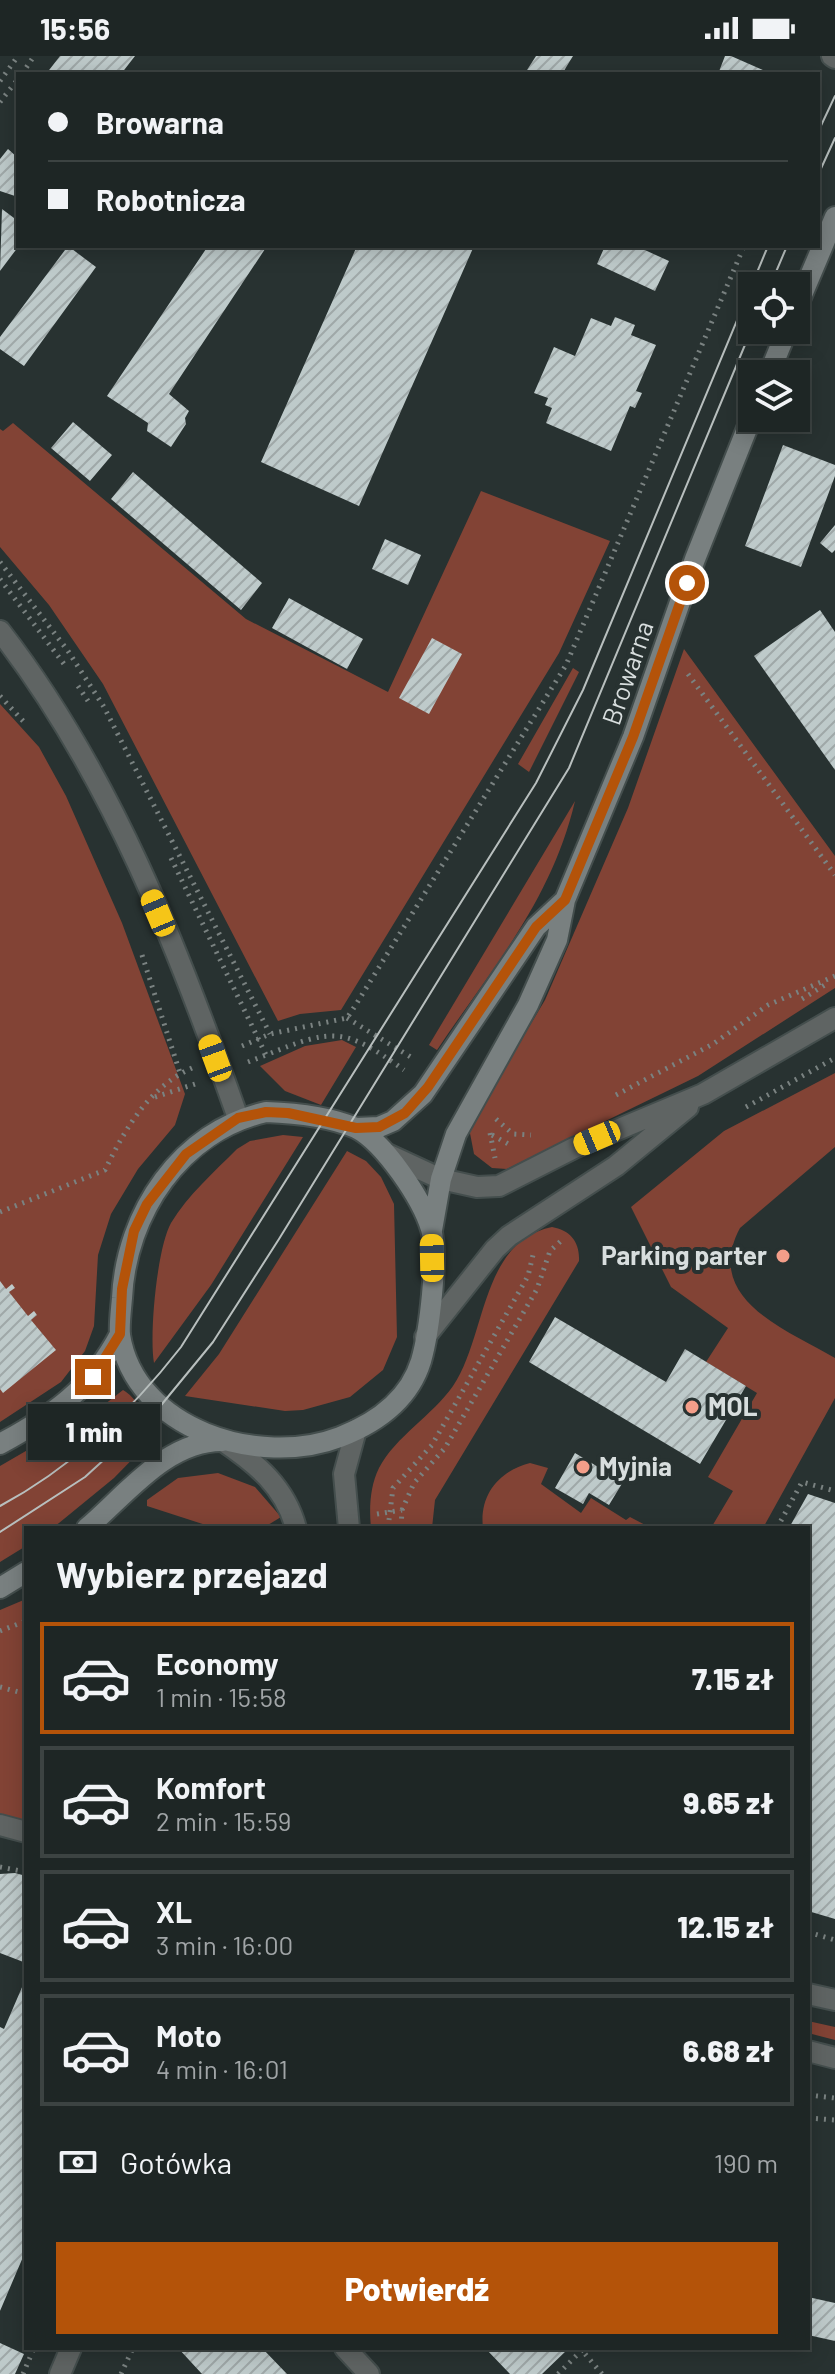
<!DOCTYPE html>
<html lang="pl">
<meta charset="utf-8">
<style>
body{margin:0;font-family:Barlow,sans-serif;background:#262e2d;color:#f1f3f6;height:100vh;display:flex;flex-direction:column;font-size:30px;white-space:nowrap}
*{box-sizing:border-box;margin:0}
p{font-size:26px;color:#a1a5a7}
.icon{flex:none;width:44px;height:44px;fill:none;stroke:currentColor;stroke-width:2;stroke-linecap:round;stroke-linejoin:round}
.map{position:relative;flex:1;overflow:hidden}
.side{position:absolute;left:24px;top:1470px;width:786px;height:824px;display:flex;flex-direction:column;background:#1e2625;border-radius:0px;box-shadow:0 4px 20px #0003,0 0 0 2px #3c4342}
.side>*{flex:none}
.top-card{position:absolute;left:16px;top:16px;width:804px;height:176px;border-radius:0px;box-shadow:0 4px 20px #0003,0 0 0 2px #3c4342;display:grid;align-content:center;height:176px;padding:0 32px;background:#1e2625}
.controls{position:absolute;left:738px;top:216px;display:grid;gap:16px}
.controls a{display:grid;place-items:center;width:72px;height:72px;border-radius:0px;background:#1e2625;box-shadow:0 4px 20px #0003,0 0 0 2px #3c4342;font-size:40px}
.end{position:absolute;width:36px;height:36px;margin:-18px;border:10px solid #b45309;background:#fff;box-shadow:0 0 0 4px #fff}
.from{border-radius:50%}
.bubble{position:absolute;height:56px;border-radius:0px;background:#1e2625;box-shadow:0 4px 20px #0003,0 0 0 2px #3c4342;font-size:26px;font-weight:800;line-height:56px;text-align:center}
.car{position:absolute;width:24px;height:48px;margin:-24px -12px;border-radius:10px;box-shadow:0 0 6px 2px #0007;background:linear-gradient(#f5c518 24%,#345 0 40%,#f5c518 0 76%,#345 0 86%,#f5c518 0)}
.top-card b{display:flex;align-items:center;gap:28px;height:76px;font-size:30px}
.top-card b+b{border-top:2px solid #3c4342}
.top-card i{width:20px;height:20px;background:#f1f3f6}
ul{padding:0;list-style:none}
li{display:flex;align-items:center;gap:24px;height:112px;margin:0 16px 12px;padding:0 16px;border:4px solid #3c4342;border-radius:0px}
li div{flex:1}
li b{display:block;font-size:30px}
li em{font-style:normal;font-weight:800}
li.current{border-color:#b45309}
li>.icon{width:72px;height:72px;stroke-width:1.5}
h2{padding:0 32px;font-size:36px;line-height:96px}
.pay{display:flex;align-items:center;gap:20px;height:88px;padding:0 32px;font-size:30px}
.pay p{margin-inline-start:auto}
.action{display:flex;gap:16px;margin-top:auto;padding:16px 32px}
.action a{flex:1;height:92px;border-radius:0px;background:#b45309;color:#fff;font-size:32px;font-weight:800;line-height:92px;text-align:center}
.status{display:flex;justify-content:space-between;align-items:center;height:56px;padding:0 40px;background:#1e2625;direction:ltr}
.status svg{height:22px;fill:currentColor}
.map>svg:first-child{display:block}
.green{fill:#824335}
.building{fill:url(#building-hatch)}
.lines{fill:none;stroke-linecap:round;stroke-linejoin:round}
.service-casing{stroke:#444e4d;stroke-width:24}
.minor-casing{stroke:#444e4d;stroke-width:24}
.tertiary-casing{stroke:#444e4d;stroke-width:24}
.secondary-casing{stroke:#444e4d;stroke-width:24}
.path{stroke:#7a8281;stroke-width:5;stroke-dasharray:2 6;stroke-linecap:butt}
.service{stroke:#5f6463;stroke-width:20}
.minor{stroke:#5f6463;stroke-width:20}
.tertiary{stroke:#5f6463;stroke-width:20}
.secondary{stroke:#798080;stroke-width:20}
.tram{stroke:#b8bfbe;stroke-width:2}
.route{stroke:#b45309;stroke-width:10}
.poi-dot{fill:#f49e89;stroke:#283231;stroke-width:3}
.labels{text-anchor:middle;stroke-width:8;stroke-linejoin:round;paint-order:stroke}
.street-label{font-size:26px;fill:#d8dede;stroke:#283231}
.poi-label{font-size:26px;font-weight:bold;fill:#d8dede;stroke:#283231;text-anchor:start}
</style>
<div class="status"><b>15:56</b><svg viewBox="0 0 49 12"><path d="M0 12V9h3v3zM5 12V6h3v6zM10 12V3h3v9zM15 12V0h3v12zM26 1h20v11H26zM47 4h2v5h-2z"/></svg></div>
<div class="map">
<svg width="835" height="2318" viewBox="0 0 835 2318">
<defs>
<pattern id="building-hatch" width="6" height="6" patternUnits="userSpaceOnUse" patternTransform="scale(2)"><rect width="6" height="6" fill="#becaca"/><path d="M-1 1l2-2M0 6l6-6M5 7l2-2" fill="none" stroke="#9fa8a8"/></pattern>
</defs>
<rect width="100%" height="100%" fill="#283231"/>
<path class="green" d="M13 367 246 563 388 636 481 435 610 485 559 597 341 954 300 958 278 965 103 628 49 549 0 491V373L3 375Z
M684 593 835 800V932L698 1020 507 1113 492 1112 474 1098 469 1072 545 944 628 752Z
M573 612 579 616 529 716 518 708Z
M0 648 39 691 66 740 122 867 185 1038 175 1069 138 1113 111 1158 98 1199 94 1270 85 1295 61 1326 0 1366Z
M575 745C552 844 492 912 437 994L429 989Z
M342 984 356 991 321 1049 285 1035 260 1010 305 990Z
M835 1017V1091L740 1172C702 1243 787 1274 835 1302V1342L763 1472H711L733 1435 708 1421 757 1337 706 1306 728 1272 671 1231 631 1151 724 1075Z
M283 1079 303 1081 211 1229 154 1307C149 1279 157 1192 171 1167 188 1139 214 1116 237 1093L250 1085Z
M347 1095 366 1105 381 1121 394 1148 397 1281 383 1314 350 1341 303 1354 285 1355 185 1340 219 1298Z
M552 1171C570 1174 580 1186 579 1205L435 1444 432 1472H371C369 1452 370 1430 379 1412 396 1380 432 1360 453 1330 487 1280 480 1186 552 1171Z
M123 1334C136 1341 144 1360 159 1369L157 1378 114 1422 59 1467 52 1472H26V1490L0 1506V1410L100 1352Z
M530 1407 548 1412 541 1428 581 1457 591 1442 626 1464 630 1461 651 1472H483C479 1439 499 1415 530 1407Z
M218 1417 255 1431 281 1461 263 1472H215L147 1450V1444L178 1422Z
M26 1543V1776L0 1769V1554Z
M808 1965 835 1971V1984L808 1977Z"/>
<path class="building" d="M60 0H135L121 18H46Z
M536 0H573L562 18H534L527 14Z
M725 0H731L772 18H718Z
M8 93 18 102V141L0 135V103Z
M2 153 18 165V191L0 215Z
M68 190 96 211 24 310 0 293V281Z
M208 190H267L169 338 189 355 185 362 186 368 171 391 147 375 148 367 107 340Z
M357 190H474L359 450 261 406Z
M605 190H636L669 205 655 235 597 208Z
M615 261 635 269 631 279 656 289 636 335 642 337 635 352 630 350 611 395 546 367 552 352 545 349 548 342 534 337 554 291 575 300 591 262 611 270Z
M73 366 112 399 90 425 51 392Z
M783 389 835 409V420L801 511 745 490Z
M133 416 262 527 241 554 111 443Z
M835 469V494L832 497 820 487Z
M385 483 421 499 408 529 372 513Z
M289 542 363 583 347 613 272 572Z
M820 554 835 576V714L754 600Z
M432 582 462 598 429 658 399 642Z
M0 1225 6 1233 12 1228 15 1232 9 1236 28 1260 34 1255 37 1259 31 1264 56 1294 3 1337 0 1333Z
M555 1261 666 1326 685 1293 746 1330 700 1408 529 1306Z
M575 1397 623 1426 609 1449 589 1437 583 1448 555 1432Z
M808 1438 835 1447V1863L808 1855V1472H789Z
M15 1817 26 1820V1907L0 1897V1818Z
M26 1922V2194L0 2255V1971L4 1973Z
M808 2241 835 2247V2285L808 2279Z
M0 2287 24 2298 15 2318H0Z
M178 2292H262L287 2318H202Z
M485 2292H565L567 2294 542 2318H510Z"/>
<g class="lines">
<g class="service-casing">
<path id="service" d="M345 2292 369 2318"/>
</g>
<g class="minor-casing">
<path id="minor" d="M832 0 835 2
M0 575C111 718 178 892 238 1062
M387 1098 441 1123 477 1131 499 1130 574 1092 703 1038 835 962
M425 1281 495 1193 509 1180 616 1110 688 1051
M0 1769 26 1776
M60 2318 71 2292"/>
</g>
<g class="tertiary-casing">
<path id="tertiary" d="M223 1385C257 1408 285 1431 296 1472
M349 1472 344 1418 356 1374
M808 1938 835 1944
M808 1995 835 2002"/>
</g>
<g class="secondary-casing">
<path id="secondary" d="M796 253 835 161
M769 318 787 274
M266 1056C294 1057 330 1061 356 1072 384 1086 422 1143 431 1173 439 1200 429 1277 421 1305 409 1344 376 1367 340 1381 260 1412 135 1374 120 1279 119 1268 121 1254 122 1242 126 1157 181 1075 266 1056Z
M356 1072 379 1071 393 1065 423 1038 536 871 565 844
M432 1174 441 1123 456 1078 528 949 557 884 565 844 633 681 695 503 752 360
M0 1388C52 1360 92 1332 120 1278
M87 1472C126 1439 167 1384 223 1385
M0 1532 26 1516"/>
</g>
<path class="path" d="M22 18 34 0
M0 25 18 0
M0 46 18 23
M0 506 68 595 104 651 270 978
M0 523 64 608
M688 618 835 819
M78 630 90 648
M0 640 24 666
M171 802 266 999C333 972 344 971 404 1014
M142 899 180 1017
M802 943 828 927
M347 962 414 1003
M242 990 270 978 347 962 355 950 566 609 744 190
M248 1006 266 999
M616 1039 713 988 768 949 835 920
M155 1041 195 1028
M746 1051 835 1002
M496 1063 513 1078 531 1079
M490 1077 495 1102
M492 1079 512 1090
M0 1156 105 1114C125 1073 149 1031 192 1012
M402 1454 414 1427 445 1392 537 1233 550 1195 563 1183
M377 1458 402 1454 401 1472
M388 1472 393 1432 432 1389 528 1220 533 1199
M777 1472 802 1426 835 1435
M0 1575 26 1565
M0 1631 26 1638
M0 1811 26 1816
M808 1876 835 1884
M808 2039 835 2042
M808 2062 835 2064
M580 2292 602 2318
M23 2318 34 2292
M121 2318 133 2292
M558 2318 582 2294"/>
<use href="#service" class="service"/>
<use href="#minor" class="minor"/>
<use href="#tertiary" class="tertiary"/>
<use href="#secondary" class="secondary"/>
<path class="tram" d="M818 76 835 40
M818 119 835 82
M770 230 787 190
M0 1450C71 1412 132 1354 181 1291L536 727 583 634 768 190
M0 1476 85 1421 153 1359 213 1286 279 1183 569 712 752 272"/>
</g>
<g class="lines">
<path class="route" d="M93 1321 120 1278 122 1233 134 1175 147 1148 186 1098 238 1062 266 1056 288 1057 356 1072 379 1071 405 1057 428 1031 536 871 565 844 633 681 687 527"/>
</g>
<g class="poi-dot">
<circle cx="783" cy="1200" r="8"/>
<circle cx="692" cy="1351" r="8"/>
<circle cx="583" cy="1411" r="8"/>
</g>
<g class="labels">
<g class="street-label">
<text transform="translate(628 617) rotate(-71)" y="9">Browarna</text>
</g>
<g class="poi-label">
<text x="767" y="1209" text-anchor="end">Parking parter</text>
<text x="708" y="1360">MOL</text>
<text x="599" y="1420">Myjnia</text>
</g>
</g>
</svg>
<div class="controls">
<a><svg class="icon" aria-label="locate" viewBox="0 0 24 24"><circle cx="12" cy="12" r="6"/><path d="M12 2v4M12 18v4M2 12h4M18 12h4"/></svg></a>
<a><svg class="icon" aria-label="layers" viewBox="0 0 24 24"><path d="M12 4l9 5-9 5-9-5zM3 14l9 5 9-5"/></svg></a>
</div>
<i class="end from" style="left:687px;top:527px"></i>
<i class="end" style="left:93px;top:1321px"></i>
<div class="bubble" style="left:28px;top:1348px;width:132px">1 min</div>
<i class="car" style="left:158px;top:857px;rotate:337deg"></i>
<i class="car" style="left:215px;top:1002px;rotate:340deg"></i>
<i class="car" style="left:597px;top:1082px;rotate:247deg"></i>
<i class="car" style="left:432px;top:1202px;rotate:359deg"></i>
<div class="top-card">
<b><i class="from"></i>Browarna</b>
<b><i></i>Robotnicza</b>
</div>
<section class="side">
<h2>Wybierz przejazd</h2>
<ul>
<li class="current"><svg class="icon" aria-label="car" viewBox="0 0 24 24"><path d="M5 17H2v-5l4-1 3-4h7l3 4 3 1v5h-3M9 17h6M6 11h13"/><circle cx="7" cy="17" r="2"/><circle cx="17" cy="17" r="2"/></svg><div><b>Economy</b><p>1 min · 15:58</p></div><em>7.15 zł</em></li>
<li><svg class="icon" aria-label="car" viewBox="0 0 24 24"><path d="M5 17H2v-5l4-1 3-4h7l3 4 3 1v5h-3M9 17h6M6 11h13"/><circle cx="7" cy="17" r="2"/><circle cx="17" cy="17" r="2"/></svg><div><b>Komfort</b><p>2 min · 15:59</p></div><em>9.65 zł</em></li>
<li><svg class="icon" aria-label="car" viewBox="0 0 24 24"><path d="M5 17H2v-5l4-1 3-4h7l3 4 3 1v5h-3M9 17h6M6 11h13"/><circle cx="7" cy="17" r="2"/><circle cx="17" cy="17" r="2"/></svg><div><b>XL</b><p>3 min · 16:00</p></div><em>12.15 zł</em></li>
<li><svg class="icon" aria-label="car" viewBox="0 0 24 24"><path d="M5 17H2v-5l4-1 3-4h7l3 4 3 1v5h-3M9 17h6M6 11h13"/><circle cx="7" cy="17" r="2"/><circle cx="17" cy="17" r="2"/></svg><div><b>Moto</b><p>4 min · 16:01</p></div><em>6.68 zł</em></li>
</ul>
<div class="pay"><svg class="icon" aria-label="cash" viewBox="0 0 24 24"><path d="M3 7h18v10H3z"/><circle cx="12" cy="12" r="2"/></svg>Gotówka<p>190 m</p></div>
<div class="action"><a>Potwierdź</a></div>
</section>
</div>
